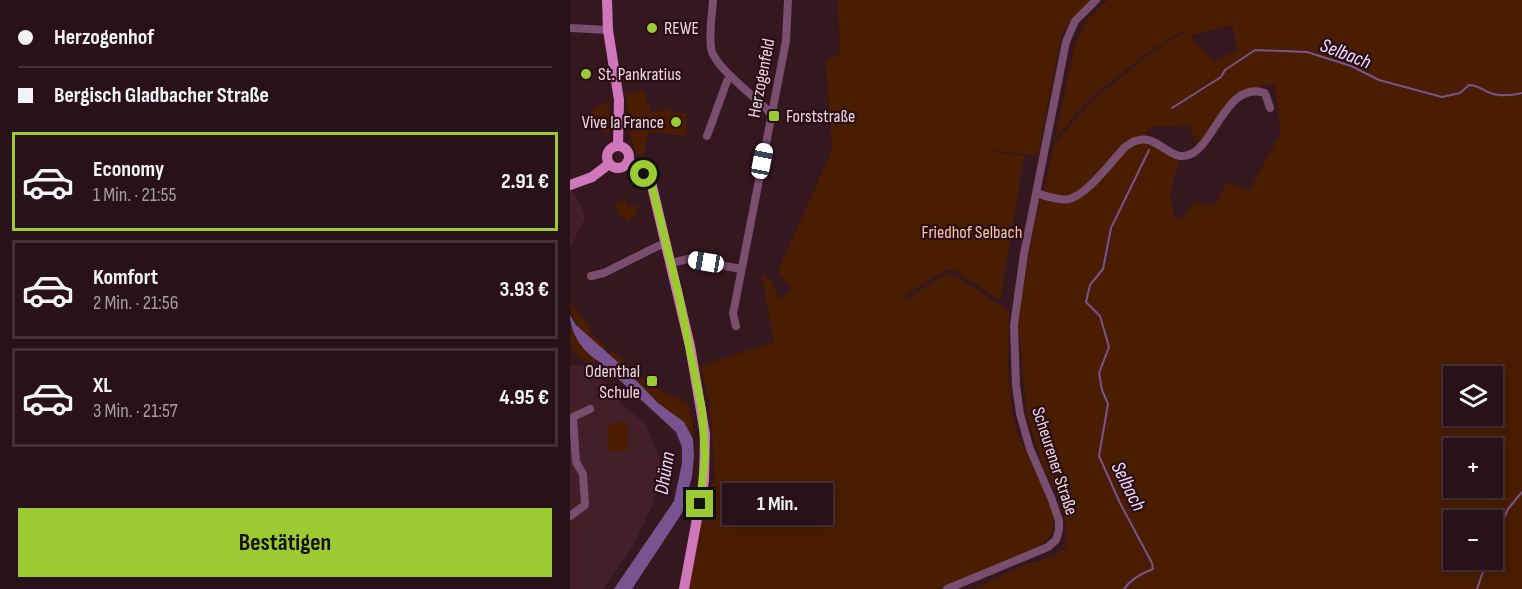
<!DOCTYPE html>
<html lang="de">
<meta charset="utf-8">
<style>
body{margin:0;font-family:"Sofia Sans Condensed",sans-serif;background:#341f25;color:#f1f3f6;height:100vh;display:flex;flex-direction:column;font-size:22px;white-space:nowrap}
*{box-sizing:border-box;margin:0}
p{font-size:20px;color:#a59da2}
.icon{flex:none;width:33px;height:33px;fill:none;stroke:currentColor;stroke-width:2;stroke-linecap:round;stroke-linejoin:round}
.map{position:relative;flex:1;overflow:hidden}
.drawer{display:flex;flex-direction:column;background:#281118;width:570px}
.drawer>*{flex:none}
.guide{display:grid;align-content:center;height:132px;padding:0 18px;background:#281118}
.tools{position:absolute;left:873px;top:366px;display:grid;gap:12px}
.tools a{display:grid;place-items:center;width:60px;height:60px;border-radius:0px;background:#281118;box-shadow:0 3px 15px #0003,0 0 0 2px #443137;font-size:30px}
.end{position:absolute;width:27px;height:27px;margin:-14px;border:8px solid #9cca32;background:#111;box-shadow:0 0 0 3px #111}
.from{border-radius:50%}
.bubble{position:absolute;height:42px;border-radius:0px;background:#281118;box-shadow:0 3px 15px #0003,0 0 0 2px #443137;font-size:20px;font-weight:700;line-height:42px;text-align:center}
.car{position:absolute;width:18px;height:36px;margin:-18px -9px;border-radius:8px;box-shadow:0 0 4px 2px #0007;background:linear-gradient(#fff 24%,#345 0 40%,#fff 0 76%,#345 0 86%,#fff 0)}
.guide b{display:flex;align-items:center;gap:21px;height:57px;font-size:22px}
.guide b+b{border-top:2px solid #443137}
.guide i{width:15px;height:15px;background:#f1f3f6}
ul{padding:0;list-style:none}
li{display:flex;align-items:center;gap:18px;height:99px;margin:0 12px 9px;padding:0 6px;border:3px solid #443137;border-radius:0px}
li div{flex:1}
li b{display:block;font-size:22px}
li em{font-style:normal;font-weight:700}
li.active{border-color:#9cca32}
li>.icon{width:54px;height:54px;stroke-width:1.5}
.primary-button{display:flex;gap:12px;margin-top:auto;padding:12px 18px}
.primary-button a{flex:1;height:69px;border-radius:0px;background:#9cca32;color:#111;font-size:24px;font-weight:700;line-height:69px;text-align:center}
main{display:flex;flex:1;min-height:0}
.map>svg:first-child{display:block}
.built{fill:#431f2a}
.green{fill:#4a1d00;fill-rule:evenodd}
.water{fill:#795390}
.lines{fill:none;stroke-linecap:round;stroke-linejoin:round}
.stream{stroke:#795390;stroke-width:2}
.minor{stroke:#794e6e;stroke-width:8}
.major{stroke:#cf77ba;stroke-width:10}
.route{stroke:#9cca32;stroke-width:8}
.poi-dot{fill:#9cca32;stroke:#2a0e17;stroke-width:2}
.labels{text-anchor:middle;stroke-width:4.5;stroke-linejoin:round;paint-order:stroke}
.poi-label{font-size:18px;fill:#edd7dd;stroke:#2a0e17;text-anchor:start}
.street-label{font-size:18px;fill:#edd7dd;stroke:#2a0e17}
.park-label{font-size:18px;fill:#fdc4a3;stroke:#2a0e17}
.water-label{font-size:20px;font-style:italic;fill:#f0dbfe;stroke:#2a0e17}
</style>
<main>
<section class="drawer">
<div class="guide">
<b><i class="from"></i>Herzogenhof</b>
<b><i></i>Bergisch Gladbacher Straße</b>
</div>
<ul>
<li class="active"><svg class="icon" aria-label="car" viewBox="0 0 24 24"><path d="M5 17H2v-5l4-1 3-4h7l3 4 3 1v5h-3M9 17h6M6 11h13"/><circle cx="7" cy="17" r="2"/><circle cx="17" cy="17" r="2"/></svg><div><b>Economy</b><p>1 Min. · 21:55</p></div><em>2.91 €</em></li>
<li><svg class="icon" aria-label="car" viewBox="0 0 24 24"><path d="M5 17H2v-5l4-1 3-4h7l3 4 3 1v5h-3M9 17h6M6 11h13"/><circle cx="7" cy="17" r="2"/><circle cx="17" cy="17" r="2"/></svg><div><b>Komfort</b><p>2 Min. · 21:56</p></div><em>3.93 €</em></li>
<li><svg class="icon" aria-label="car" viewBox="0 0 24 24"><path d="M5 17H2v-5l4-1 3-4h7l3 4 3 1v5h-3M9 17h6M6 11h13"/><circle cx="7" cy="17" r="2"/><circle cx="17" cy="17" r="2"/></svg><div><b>XL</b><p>3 Min. · 21:57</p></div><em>4.95 €</em></li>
</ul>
<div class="primary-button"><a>Bestätigen</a></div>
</section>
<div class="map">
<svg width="952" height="589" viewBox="0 0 952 589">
<rect width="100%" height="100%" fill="#351720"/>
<path class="built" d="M2 190 16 216 0 248V191Z
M0 365 13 366 24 371 53 406 76 424 92 466 84 502 62 548 33 589H0Z"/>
<path class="green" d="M268 0H521L501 20 491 36 468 155 403 149 454 156 430 300 385 270H376L332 296 337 300 376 273 390 279 439 311C438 352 435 400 450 439 458 460 485 505 484 525 484 535 477 541 469 546L369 589H119L126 547 140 487 145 480 140 404 131 366 204 342 192 274 202 281 210 299 223 291 208 271 262 150 256 60 270 54Z
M538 0H952V589H404L452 566 485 556 496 547V524L487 494 473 466 457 415 449 333 451 298 469 200C480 195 492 206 505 199 524 188 558 133 580 141 589 144 599 153 607 159L610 158 603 180 600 198 605 218 611 219 625 202 644 207 657 182 679 191 711 133 705 84C665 87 650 116 628 145L619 125 580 127 575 135C571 136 566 137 562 139 556 142 551 147 547 152 525 176 510 205 474 192L484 144 523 100 585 50 615 32 614 30 584 48 519 99 485 139 505 44 516 21ZM662 25 668 50 644 62 619 36ZM884 376H922V416H884ZM884 448H922V488H884ZM884 520H922V560H884Z
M72 89 81 112 101 110V112L116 113 117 136 78 132 73 161C55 145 60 117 56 95Z
M37 103 40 104V134L32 132 33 127 23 124 25 114 20 113 25 108Z
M55 200 58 207 67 205 68 207 64 218 57 222 54 216 51 217 44 204Z
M0 302 20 327V332L36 347 34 350C17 335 0 326 0 302Z
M0 328 21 357 26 360 23 363C3 357 0 348 0 328Z
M42 350C66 371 86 393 117 402L123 423V439L114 422 88 403 38 354Z
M57 422 59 450 39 451 37 424Z"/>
<path class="water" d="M0 315 6 325 50 364 88 403 114 422 123 439 124 456 122 477 112 513 62 589H44L104 501 112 463V447L106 432 30 362C14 353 0 334 0 315Z"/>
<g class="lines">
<path class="stream" d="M602 108 651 77 655 70 685 50 737 52 781 66 809 80 872 97 890 93 899 85C907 85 911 89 918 92 929 97 940 96 952 93
M922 546 938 509 952 492
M554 589C561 579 571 574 583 569L582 563 550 503 529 456 538 404 532 390 529 373 539 347 530 316 516 302 520 285 533 269 541 228 579 150
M907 589 917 560"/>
<path class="minor" d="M143 0C142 15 139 33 141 48 144 68 186 96 201 114
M0 28 38 30
M137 136 157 81 161 76
M466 193C476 196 489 201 499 199 517 195 542 161 555 147 586 122 598 168 623 153 647 138 658 81 695 93L700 108
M101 263 118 259 171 269
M21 276 34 273 88 246 96 244
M166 326 163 314 216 41 218 0
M0 516 15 505 13 474 6 462 3 417 20 409
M377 589 478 547 486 540 489 530V521L482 500 460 449 450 414 446 385 444 325 454 254 496 42 505 21 526 0"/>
<path class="major" d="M37 0 38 30 49 100 48 145
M37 157a11 11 0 1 1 22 0a11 11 0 1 1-22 0Z
M58 161 74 174 82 186 120 346 135 434 134 481 114 589
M0 185 22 177 39 164"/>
</g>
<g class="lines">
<path class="route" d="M74 174 82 186 109 296 132 410 135 455 130 504"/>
</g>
<g class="poi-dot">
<circle cx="82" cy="28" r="6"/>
<circle cx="16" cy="74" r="6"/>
<rect x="198" y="110" width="12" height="12" rx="3"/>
<circle cx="106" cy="122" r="6"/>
<rect x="76" y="375" width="12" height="12" rx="3"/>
</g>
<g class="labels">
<g class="poi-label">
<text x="94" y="34">REWE</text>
<text x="28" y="80">St. Pankratius</text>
<text x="216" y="122">Forststraße</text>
<text x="94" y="128" text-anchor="end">Vive la France</text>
<text x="70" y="377" text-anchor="end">Odenthal<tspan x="70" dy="21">Schule</tspan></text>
</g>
<g class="street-label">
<text transform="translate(191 78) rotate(-79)" y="6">Herzogenfeld</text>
<text transform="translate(485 461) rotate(72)" y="6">Scheurener Straße</text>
</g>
<g class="park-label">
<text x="402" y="238">Friedhof Selbach</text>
</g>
<g class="water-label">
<text transform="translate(776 53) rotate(21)" y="7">Selbach</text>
<text transform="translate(94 473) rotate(-81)" y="7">Dhünn</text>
<text transform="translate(559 486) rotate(63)" y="7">Selbach</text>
</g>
</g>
</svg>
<div class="tools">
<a><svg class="icon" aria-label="layers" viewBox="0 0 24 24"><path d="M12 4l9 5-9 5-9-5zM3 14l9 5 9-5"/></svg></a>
<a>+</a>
<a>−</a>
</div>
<i class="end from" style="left:74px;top:174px"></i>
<i class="end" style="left:130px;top:504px"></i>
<div class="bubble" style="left:152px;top:483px;width:111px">1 Min.</div>
<i class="car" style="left:192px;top:161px;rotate:11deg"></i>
<i class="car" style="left:136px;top:262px;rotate:280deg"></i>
</div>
</main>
